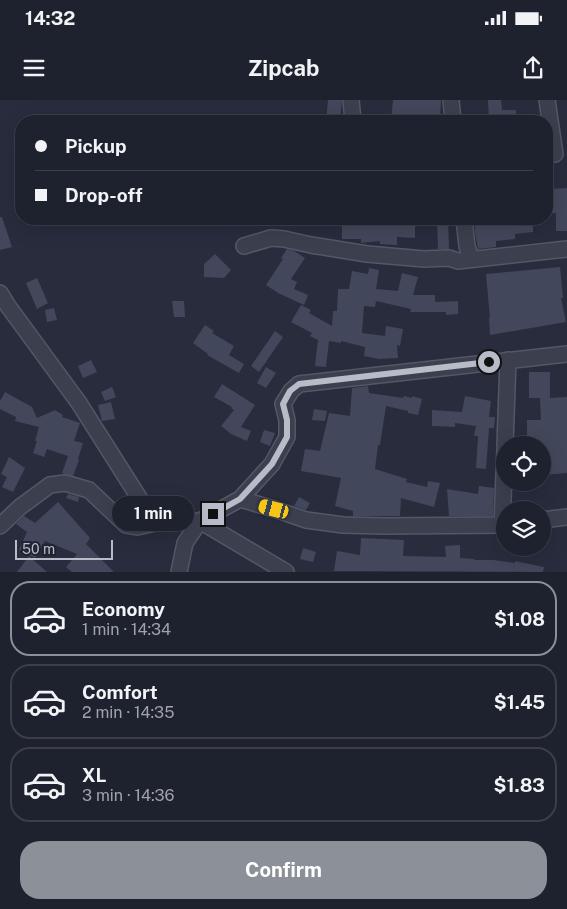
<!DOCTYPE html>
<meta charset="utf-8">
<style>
body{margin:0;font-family:"Public Sans",sans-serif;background:#2b2e3a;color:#f1f3f6;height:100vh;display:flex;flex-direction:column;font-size:19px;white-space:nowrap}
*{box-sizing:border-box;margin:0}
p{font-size:16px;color:#a1a3aa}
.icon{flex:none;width:28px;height:28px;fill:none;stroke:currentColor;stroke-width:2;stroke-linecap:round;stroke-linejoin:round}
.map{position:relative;height:472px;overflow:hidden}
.side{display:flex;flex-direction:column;background:#1e212e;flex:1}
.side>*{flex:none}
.hud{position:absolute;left:15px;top:15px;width:538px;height:110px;border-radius:20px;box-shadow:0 5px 20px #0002,0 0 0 1px #3c3e4a;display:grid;align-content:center;height:110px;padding:0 20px;background:#1e212e}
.buttons{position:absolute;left:496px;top:336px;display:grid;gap:10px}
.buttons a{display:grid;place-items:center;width:55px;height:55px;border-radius:50%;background:#1e212e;box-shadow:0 5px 20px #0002,0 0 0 1px #3c3e4a;font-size:25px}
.scale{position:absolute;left:15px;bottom:12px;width:98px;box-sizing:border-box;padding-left:5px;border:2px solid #b8bbc8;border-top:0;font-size:14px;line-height:18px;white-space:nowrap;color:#b8bbc8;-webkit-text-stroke:4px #212433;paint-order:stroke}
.end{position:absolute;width:22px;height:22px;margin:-11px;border:6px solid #b8bbc8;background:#111;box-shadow:0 0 0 2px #111}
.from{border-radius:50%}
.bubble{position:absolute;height:35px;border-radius:18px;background:#1e212e;box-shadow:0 5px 20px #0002,0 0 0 1px #3c3e4a;font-size:16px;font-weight:700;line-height:35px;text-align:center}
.car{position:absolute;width:15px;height:30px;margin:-15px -8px;border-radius:6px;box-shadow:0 0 4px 1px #0007;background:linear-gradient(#f5c518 24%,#345 0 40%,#f5c518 0 76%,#345 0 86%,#f5c518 0)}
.hud b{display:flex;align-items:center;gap:18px;height:48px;font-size:19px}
.hud b+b{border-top:1px solid #3c3e4a}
.hud i{width:12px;height:12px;background:#f1f3f6}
ul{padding:9px 0 0;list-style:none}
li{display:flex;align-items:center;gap:15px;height:75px;margin:0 10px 8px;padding:0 10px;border:2px solid #3c3e4a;border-radius:20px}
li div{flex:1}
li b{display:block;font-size:19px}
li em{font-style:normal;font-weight:700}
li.on{border-color:#8c9099}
li>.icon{width:45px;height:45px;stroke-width:1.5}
.action{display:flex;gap:10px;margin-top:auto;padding:10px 20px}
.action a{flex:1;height:58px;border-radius:20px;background:#8c9099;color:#fff;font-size:20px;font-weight:700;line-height:58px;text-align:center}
.status{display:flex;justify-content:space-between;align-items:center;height:35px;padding:0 25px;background:#1e212e;direction:ltr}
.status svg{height:14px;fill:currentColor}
header{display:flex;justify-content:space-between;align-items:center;height:65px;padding:0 20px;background:#1e212e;font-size:22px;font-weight:700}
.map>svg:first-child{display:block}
.building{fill:#43475b}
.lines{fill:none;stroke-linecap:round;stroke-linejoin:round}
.minor-casing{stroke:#545765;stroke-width:18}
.minor{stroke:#3c3f4e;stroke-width:15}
.route{stroke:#b8bbc8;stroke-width:6}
</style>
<div class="status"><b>14:32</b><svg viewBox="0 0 49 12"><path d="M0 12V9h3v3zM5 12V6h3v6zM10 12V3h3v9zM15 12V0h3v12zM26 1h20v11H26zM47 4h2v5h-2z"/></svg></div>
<header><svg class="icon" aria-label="menu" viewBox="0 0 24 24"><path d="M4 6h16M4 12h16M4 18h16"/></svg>Zipcab<svg class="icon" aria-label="share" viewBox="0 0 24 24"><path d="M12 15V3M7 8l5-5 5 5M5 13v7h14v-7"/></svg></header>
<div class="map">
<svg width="567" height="472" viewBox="0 0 567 472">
<rect width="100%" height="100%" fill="#282c3d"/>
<path class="building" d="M328 0H342L340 21H326Z
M393 0H441L440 21H391Z
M488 0H501L502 10H516V21H489Z
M567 88V131H556V113L546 114V94H551L550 89Z
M0 117H2L12 147 0 150Z
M358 119H415V138L397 137V145L380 144V141L361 143V139H342V124H358Z
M437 119H448L449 149H438Z
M475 119H533V132L515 134V139L496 141V147L478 149 475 132Z
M287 149 294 151 305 158 291 179 297 182 294 189 308 195 304 205 278 193 266 185 283 159 281 158Z
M215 154 231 170 224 178 204 177V164Z
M560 167 563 198H561L566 222 490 235 489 218H490L486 174Z
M369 168 379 170 376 189 398 191 402 173 418 177 413 195H435V202L458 201V214L446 215V212H410L411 209 376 201 375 207 364 206 362 233 385 236 386 226 403 229 400 246 397 245 398 258 379 259 364 256 365 247 341 241V243L329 241 326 267 315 266 318 240 310 236 312 233 291 222 301 205 311 210 309 213 332 226 333 211H337L338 189H349L352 171 368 174Z
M37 178 48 203 37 209 26 183Z
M172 201H184L185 217H174Z
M54 208 57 220 47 222 45 210Z
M205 225 214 231 212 233 234 246 229 255 244 264 239 273 207 255 208 254 193 243Z
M275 231 283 237 259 272 251 266Z
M91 260 97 272 83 278 78 266Z
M266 267 276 273 266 288 257 283Z
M529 272H550V298L567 297V373L542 375V345H536V339H527V320H541L540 298H529Z
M222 284 255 305 241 327 251 331 247 341 231 334 221 326 234 310 231 308 232 307 214 297Z
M368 286 369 293 403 298 404 296 412 298V296L422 299 418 315 408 313V311L386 306 380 345H378L375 369 407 379 406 382 427 387 428 381 440 383 434 407 401 398 400 416H353V411L335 406 341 378 301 371 305 349 320 351 329 313 350 316 352 288Z
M112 287 116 297 105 301 101 292Z
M5 292 32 307 37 318 55 310 63 315 62 317 80 323 74 341 83 343 78 359 79 360 73 376 62 373 68 356 47 349 44 357 33 353 37 341H35L39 327 15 321 16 317 0 309V301Z
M465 296 491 301 489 317H495L494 328H489L486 369 476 368 478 336H474L476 326 455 323V327L432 326V310L462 312Z
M111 302 115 319 102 321 98 305Z
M314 309 327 311 325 321 312 320Z
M264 330 275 333 270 346 260 342Z
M9 357 25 368 13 392 2 387 7 377 1 374Z
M479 386 494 388 493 416H449L447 389 478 394Z
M68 394 79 397 78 402 66 398Z
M299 397 310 403 306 410 294 406Z
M58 402 90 438 86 444 114 472H72L66 467 77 454 45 441 35 458 19 450 27 432 16 424 24 416 35 423Z
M361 438 404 440 403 456 446 457 445 446 460 445V458L474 459V460H493L515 463V461L544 467 543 472 334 471 337 451 360 455Z
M303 448 316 452 313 462 300 459Z
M29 456 47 472H17Z"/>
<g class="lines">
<g class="minor-casing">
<path id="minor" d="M351 0 353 21
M451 0 453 21
M547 0 555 54
M464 119 467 146 471 159
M244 146 271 138 284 139 311 145 367 154 424 159 449 158 458 161 567 149
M0 193 8 206 79 303 155 423
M505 345 508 260
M240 399 274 409 306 420 343 425 385 426 505 425
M542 420 567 417
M200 421 286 472
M502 425 505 348
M0 426 20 407 50 385 65 383 89 390 126 425 137 427 155 423 200 421 240 399 272 364 287 337V320L283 304 291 291 299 284 567 254
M179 472 185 443 200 421"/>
</g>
<use href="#minor" class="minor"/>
</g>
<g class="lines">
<path class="route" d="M213 414 240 399 272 364 287 337V320L283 304 290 291 299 284 489 262"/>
</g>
</svg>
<div class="buttons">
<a><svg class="icon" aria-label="locate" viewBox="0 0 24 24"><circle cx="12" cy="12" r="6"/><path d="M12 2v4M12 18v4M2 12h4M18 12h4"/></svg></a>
<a><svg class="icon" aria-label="layers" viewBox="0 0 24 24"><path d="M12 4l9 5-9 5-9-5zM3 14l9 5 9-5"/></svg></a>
</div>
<div class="scale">50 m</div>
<i class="end from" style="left:489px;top:262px"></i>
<i class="end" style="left:213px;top:414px"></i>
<div class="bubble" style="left:112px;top:396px;width:82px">1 min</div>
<i class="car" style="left:274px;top:409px;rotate:285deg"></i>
<div class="hud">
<b><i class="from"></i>Pickup</b>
<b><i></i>Drop-off</b>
</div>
</div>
<section class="side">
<ul>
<li class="on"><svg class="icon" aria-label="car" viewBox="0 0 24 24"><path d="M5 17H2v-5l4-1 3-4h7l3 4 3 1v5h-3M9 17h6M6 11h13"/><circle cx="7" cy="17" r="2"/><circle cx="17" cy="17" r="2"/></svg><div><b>Economy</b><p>1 min · 14:34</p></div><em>$1.08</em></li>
<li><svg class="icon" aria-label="car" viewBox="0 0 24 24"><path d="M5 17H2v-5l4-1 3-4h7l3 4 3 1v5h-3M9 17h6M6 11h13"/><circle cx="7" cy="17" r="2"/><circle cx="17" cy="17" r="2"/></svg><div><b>Comfort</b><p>2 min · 14:35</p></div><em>$1.45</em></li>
<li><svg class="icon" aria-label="car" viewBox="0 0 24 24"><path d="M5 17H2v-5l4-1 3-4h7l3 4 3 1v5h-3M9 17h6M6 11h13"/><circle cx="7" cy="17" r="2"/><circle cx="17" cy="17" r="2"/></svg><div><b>XL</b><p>3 min · 14:36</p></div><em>$1.83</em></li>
</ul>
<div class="action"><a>Confirm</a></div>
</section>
